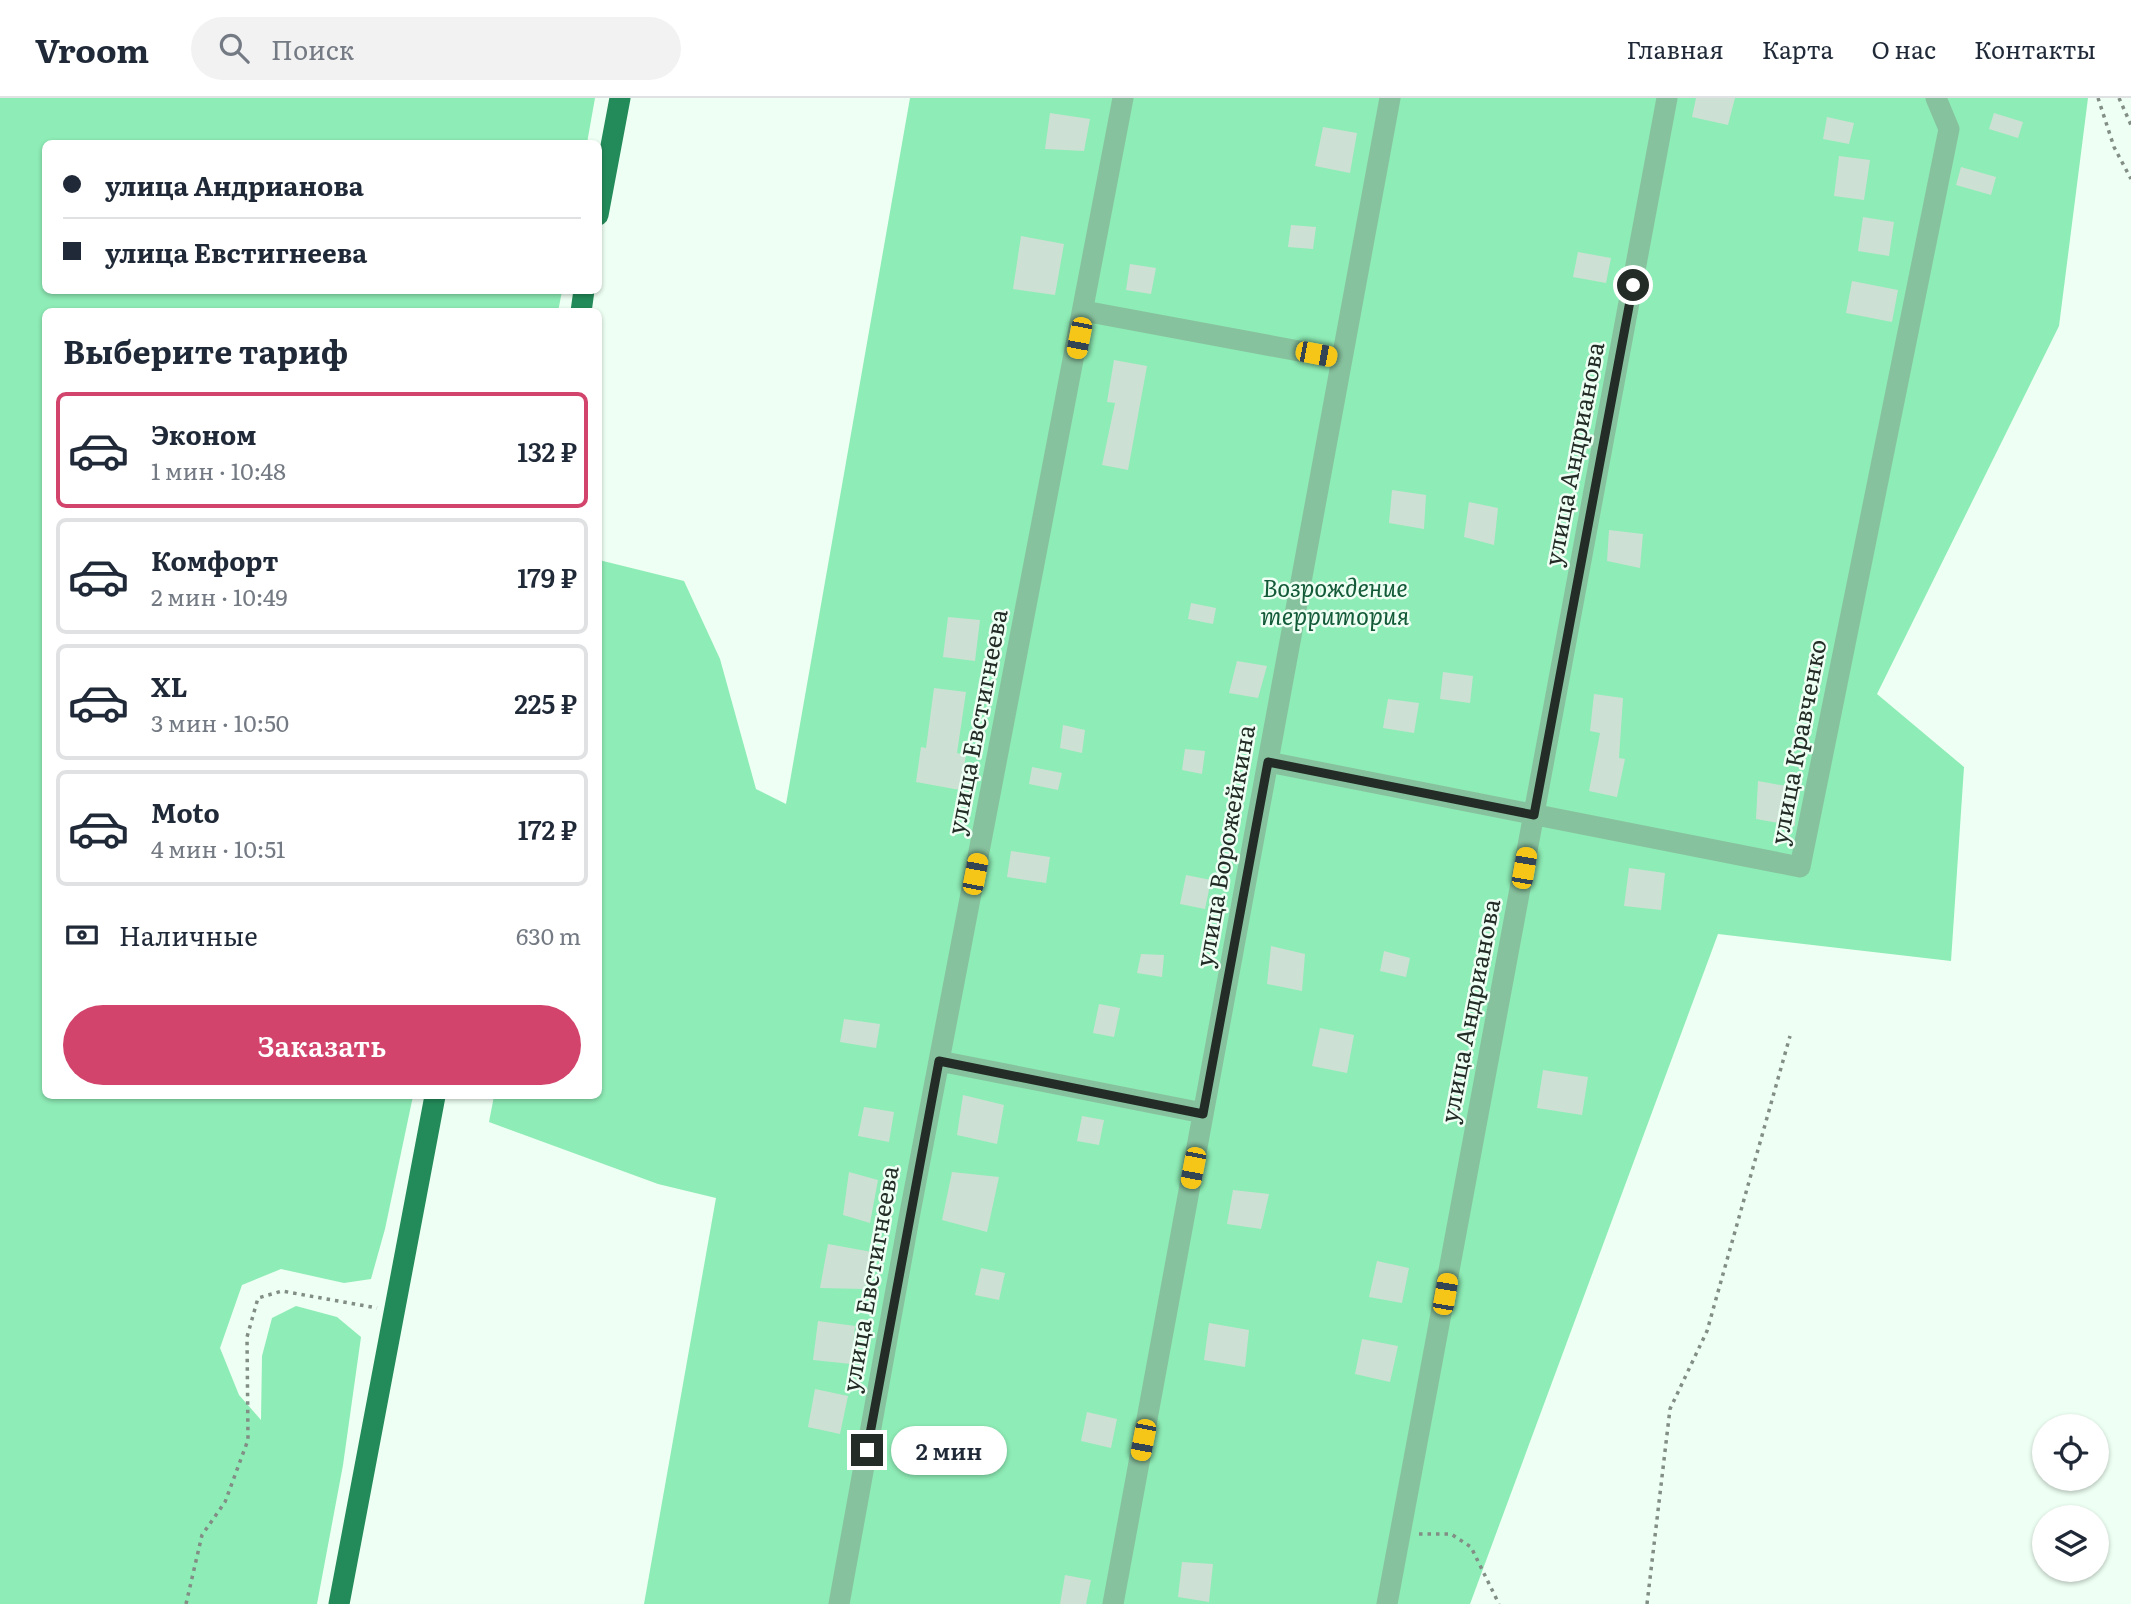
<!DOCTYPE html>
<html lang="ru">
<meta charset="utf-8">
<style>
body{margin:0;font-family:Literata,serif;background:#f2f2f3;color:#1f2937;height:100vh;display:flex;flex-direction:column;font-size:26px;white-space:nowrap}
*{box-sizing:border-box;margin:0}
p{font-size:23px;color:#747a83}
.icon{flex:none;width:38px;height:38px;fill:none;stroke:currentColor;stroke-width:2;stroke-linecap:round;stroke-linejoin:round}
.map{position:relative;flex:1;overflow:hidden}
.details{position:absolute;left:42px;top:210px;width:560px;height:791px;display:flex;flex-direction:column;background:#fff;border-radius:10px;box-shadow:0 2px 5px #0004}
.details>*{flex:none}
.guide{position:absolute;left:42px;top:42px;width:560px;height:154px;border-radius:10px;box-shadow:0 2px 5px #0004;display:grid;align-content:center;height:154px;padding:0 21px;background:#fff}
.fabs{position:absolute;left:2032px;top:1316px;display:grid;gap:14px}
.fabs a{display:grid;place-items:center;width:77px;height:77px;border-radius:50%;background:#fff;box-shadow:0 2px 5px #0004;font-size:35px}
.end{position:absolute;width:32px;height:32px;margin:-16px;border:9px solid #242c27;background:#fff;box-shadow:0 0 0 4px #fff}
.from{border-radius:50%}
.bubble{position:absolute;height:49px;border-radius:24px;background:#fff;box-shadow:0 2px 5px #0004;font-size:23px;font-weight:600;line-height:49px;text-align:center}
.car{position:absolute;width:21px;height:42px;margin:-21px -10px;border-radius:9px;box-shadow:0 0 5px 2px #0007;background:linear-gradient(#f5c518 24%,#345 0 40%,#f5c518 0 76%,#345 0 86%,#f5c518 0)}
.guide b{display:flex;align-items:center;gap:24px;height:66px;font-size:26px}
.guide b+b{border-top:2px solid #e0e1e3}
.guide i{width:18px;height:18px;background:#1f2937}
ul{padding:0;list-style:none}
li{display:flex;align-items:center;gap:21px;height:116px;margin:0 14px 10px;padding:0 7px;border:4px solid #e0e1e3;border-radius:10px}
li div{flex:1}
li b{display:block;font-size:26px}
li em{font-style:normal;font-weight:600}
li.current{border-color:#d2446c}
li>.icon{width:63px;height:63px;stroke-width:1.5}
h2{padding:0 21px;font-size:32px;line-height:84px}
.pay{display:flex;align-items:center;gap:18px;height:77px;padding:0 21px;font-size:26px}
.pay p{margin-inline-start:auto}
.button{display:flex;gap:14px;margin-top:auto;padding:14px 21px}
.button a{flex:1;height:80px;border-radius:42px;background:#d2446c;color:#fff;font-size:28px;font-weight:600;line-height:80px;text-align:center}
header{display:flex;align-items:center;gap:42px;box-sizing:border-box;height:98px;padding:0 35px;background:#fff;border-bottom:2px solid #e0e1e3}
header strong{font-size:33px}
nav{display:flex;gap:38px;margin-inline-start:auto;font-size:24px}
.search{width:490px;height:63px;background:#f2f2f3;display:flex;align-items:center;gap:18px;box-sizing:border-box;padding:0 24px;border-radius:38px;color:#747a83;font-size:26px}
.map>svg:first-child{display:block}
.green{fill:#8eecb6}
.building{fill:#cce1d3}
.lines{fill:none;stroke-linecap:round;stroke-linejoin:round}
.path{stroke:#818d85;stroke-width:3.5;stroke-dasharray:3.5 5;stroke-linecap:butt}
.minor{stroke:#87c29e;stroke-width:21}
.major{stroke:#238b59;stroke-width:21}
.route{stroke:#242c27;stroke-width:9}
.labels{text-anchor:middle;stroke-width:5;stroke-linejoin:round;paint-order:stroke}
.street-label{font-size:24px;fill:#242c27;stroke:#eefff3}
.park-label{font-size:24px;font-style:italic;fill:#135a38;stroke:#eefff3}
</style>
<header>
<strong>Vroom</strong>
<div class="search"><svg class="icon" aria-label="search" viewBox="0 0 24 24"><circle cx="10" cy="10" r="6"/><path d="M15 15l6 6"/></svg>Поиск</div>
<nav><a>Главная</a><a>Карта</a><a>О нас</a><a>Контакты</a></nav>
</header>
<div class="map">
<svg width="2131" height="1506" viewBox="0 0 2131 1506">
<rect width="100%" height="100%" fill="#eefff3"/>
<path class="green" d="M0 0H595L587 45 46 46V192L562 193 558 214H46V998H413L385 1131 371 1181 344 1185 281 1171 242 1187 220 1250 239 1297 261 1322 262 1258 272 1220 296 1208 337 1219 361 1239 343 1367 317 1506H0Z
M910 0H2088L2059 228 1877 596 1964 669 1951 863 1718 836 1470 1506H644L716 1100 658 1086 489 1024 494 998H598L599 462 684 483 720 561 756 691 786 706Z"/>
<path class="building" d="M1696 0H1735L1728 27 1692 19Z
M1050 15 1090 21 1084 53 1045 51Z
M1994 15 2023 24 2018 40 1989 31Z
M1827 19 1854 25 1849 46 1823 41Z
M1323 29 1357 35 1350 75 1315 68Z
M1839 58 1870 62 1864 102 1834 98Z
M1961 69 1996 79 1991 97 1956 87Z
M1863 119 1894 124 1889 158 1858 153Z
M1291 127 1316 129 1313 151 1288 149Z
M1021 138 1064 146 1055 197 1013 191Z
M1578 154 1611 160 1606 185 1573 179Z
M1130 166 1156 170 1151 196 1126 192Z
M1852 183 1898 192 1892 224 1846 215Z
M1114 262 1147 268 1128 372 1102 367 1115 305 1107 304Z
M1392 392 1426 397 1424 431 1389 425Z
M1469 404 1498 410 1494 447 1464 439Z
M1609 432 1643 436 1640 470 1607 463Z
M1191 505 1216 510 1213 526 1188 521Z
M948 519 980 522 975 563 943 559Z
M1237 563 1267 568 1258 600 1229 595Z
M1443 574 1473 578 1470 605 1440 601Z
M934 590 966 594 957 655 966 657 960 692 916 684 921 649 926 650Z
M1594 596 1623 600 1619 660 1625 661 1617 699 1589 693 1600 635 1590 633Z
M1388 601 1419 605 1414 635 1383 630Z
M1063 627 1085 632 1082 655 1060 650Z
M1185 651 1205 653 1202 676 1182 672Z
M1032 669 1062 675 1058 692 1029 686Z
M1758 683 1797 690 1795 728 1756 721Z
M1011 753 1050 759 1046 785 1007 779Z
M1629 770 1665 775 1661 812 1624 808Z
M1186 777 1211 782 1205 811 1180 806Z
M1271 848 1305 856 1302 893 1267 886Z
M1384 853 1410 860 1406 879 1380 873Z
M1141 856 1164 857 1162 879 1137 875Z
M1099 906 1120 910 1114 939 1093 935Z
M844 921 880 926 876 950 840 944Z
M1320 930 1354 937 1347 975 1312 968Z
M1543 972 1588 979 1582 1017 1537 1010Z
M963 997 1004 1007 997 1046 957 1037Z
M864 1009 894 1014 889 1044 858 1038Z
M1082 1018 1104 1022 1099 1047 1077 1043Z
M849 1074 878 1082 870 1125 843 1117Z
M952 1074 999 1079 987 1134 942 1122Z
M1233 1092 1269 1096 1261 1131 1227 1126Z
M828 1146 872 1154 864 1191 820 1190Z
M1377 1163 1409 1170 1402 1205 1369 1199Z
M981 1170 1005 1175 999 1202 975 1197Z
M818 1223 855 1228 851 1266 813 1262Z
M1209 1225 1249 1232 1245 1269 1204 1262Z
M1362 1241 1398 1248 1390 1284 1355 1276Z
M815 1291 848 1298 840 1336 808 1329Z
M1087 1314 1117 1321 1111 1350 1081 1343Z
M1182 1464 1213 1466 1209 1504 1178 1499Z
M1065 1477 1091 1482 1086 1506H1060Z"/>
<g class="lines">
<path class="path" d="M2098 0 2114 49 2131 81
M2119 0 2131 27
M1419 1436H1451L1471 1449 1499 1506
M186 1506 202 1437 225 1404 248 1342 247 1239 258 1200 282 1193 377 1210
M1647 1506 1670 1311 1707 1233 1790 938"/>
<path class="minor" d="M1084 213 1342 261
M1268 664 1800 769 1949 31 1936 0
M939 963 1203 1015
M839 1506 909 1120 1123 0
M1113 1506 1390 0
M1387 1506 1667 0"/>
<path class="major" d="M598 117 620 0
M581 214 584 192
M339 1506 435 998"/>
</g>
<g class="lines">
<path class="route" d="M867 1352 939 963 1203 1016 1268 664 1534 717 1633 187"/>
</g>
<g class="labels">
<g class="street-label">
<text transform="translate(1575 356) rotate(-79)" y="8">улица Андрианова</text>
<text transform="translate(978 624) rotate(-79)" y="8">улица Евстигнеева</text>
<text transform="translate(1799 644) rotate(-79)" y="8">улица Кравченко</text>
<text transform="translate(1226 748) rotate(-80)" y="8">улица Ворожейкина</text>
<text transform="translate(1471 913) rotate(-79)" y="8">улица Андрианова</text>
<text transform="translate(871 1181) rotate(-80)" y="8">улица Евстигнеева</text>
</g>
<g class="park-label">
<text x="1335" y="499">Возрождение<tspan x="1335" dy="28">территория</tspan></text>
</g>
</g>
</svg>
<div class="fabs">
<a><svg class="icon" aria-label="locate" viewBox="0 0 24 24"><circle cx="12" cy="12" r="6"/><path d="M12 2v4M12 18v4M2 12h4M18 12h4"/></svg></a>
<a><svg class="icon" aria-label="layers" viewBox="0 0 24 24"><path d="M12 4l9 5-9 5-9-5zM3 14l9 5 9-5"/></svg></a>
</div>
<i class="end from" style="left:1633px;top:187px"></i>
<i class="end" style="left:867px;top:1352px"></i>
<div class="bubble" style="left:891px;top:1328px;width:116px">2 мин</div>
<i class="car" style="left:1079px;top:240px;rotate:191deg"></i>
<i class="car" style="left:1316px;top:256px;rotate:101deg"></i>
<i class="car" style="left:1524px;top:770px;rotate:10deg"></i>
<i class="car" style="left:975px;top:776px;rotate:11deg"></i>
<i class="car" style="left:1193px;top:1070px;rotate:191deg"></i>
<i class="car" style="left:1445px;top:1196px;rotate:10deg"></i>
<i class="car" style="left:1143px;top:1342px;rotate:191deg"></i>
<div class="guide">
<b><i class="from"></i>улица Андрианова</b>
<b><i></i>улица Евстигнеева</b>
</div>
<section class="details">
<h2>Выберите тариф</h2>
<ul>
<li class="current"><svg class="icon" aria-label="car" viewBox="0 0 24 24"><path d="M5 17H2v-5l4-1 3-4h7l3 4 3 1v5h-3M9 17h6M6 11h13"/><circle cx="7" cy="17" r="2"/><circle cx="17" cy="17" r="2"/></svg><div><b>Эконом</b><p>1 мин · 10:48</p></div><em>132 ₽</em></li>
<li><svg class="icon" aria-label="car" viewBox="0 0 24 24"><path d="M5 17H2v-5l4-1 3-4h7l3 4 3 1v5h-3M9 17h6M6 11h13"/><circle cx="7" cy="17" r="2"/><circle cx="17" cy="17" r="2"/></svg><div><b>Комфорт</b><p>2 мин · 10:49</p></div><em>179 ₽</em></li>
<li><svg class="icon" aria-label="car" viewBox="0 0 24 24"><path d="M5 17H2v-5l4-1 3-4h7l3 4 3 1v5h-3M9 17h6M6 11h13"/><circle cx="7" cy="17" r="2"/><circle cx="17" cy="17" r="2"/></svg><div><b>XL</b><p>3 мин · 10:50</p></div><em>225 ₽</em></li>
<li><svg class="icon" aria-label="car" viewBox="0 0 24 24"><path d="M5 17H2v-5l4-1 3-4h7l3 4 3 1v5h-3M9 17h6M6 11h13"/><circle cx="7" cy="17" r="2"/><circle cx="17" cy="17" r="2"/></svg><div><b>Moto</b><p>4 мин · 10:51</p></div><em>172 ₽</em></li>
</ul>
<div class="pay"><svg class="icon" aria-label="cash" viewBox="0 0 24 24"><path d="M3 7h18v10H3z"/><circle cx="12" cy="12" r="2"/></svg>Наличные<p>630 m</p></div>
<div class="button"><a>Заказать</a></div>
</section>
</div>
